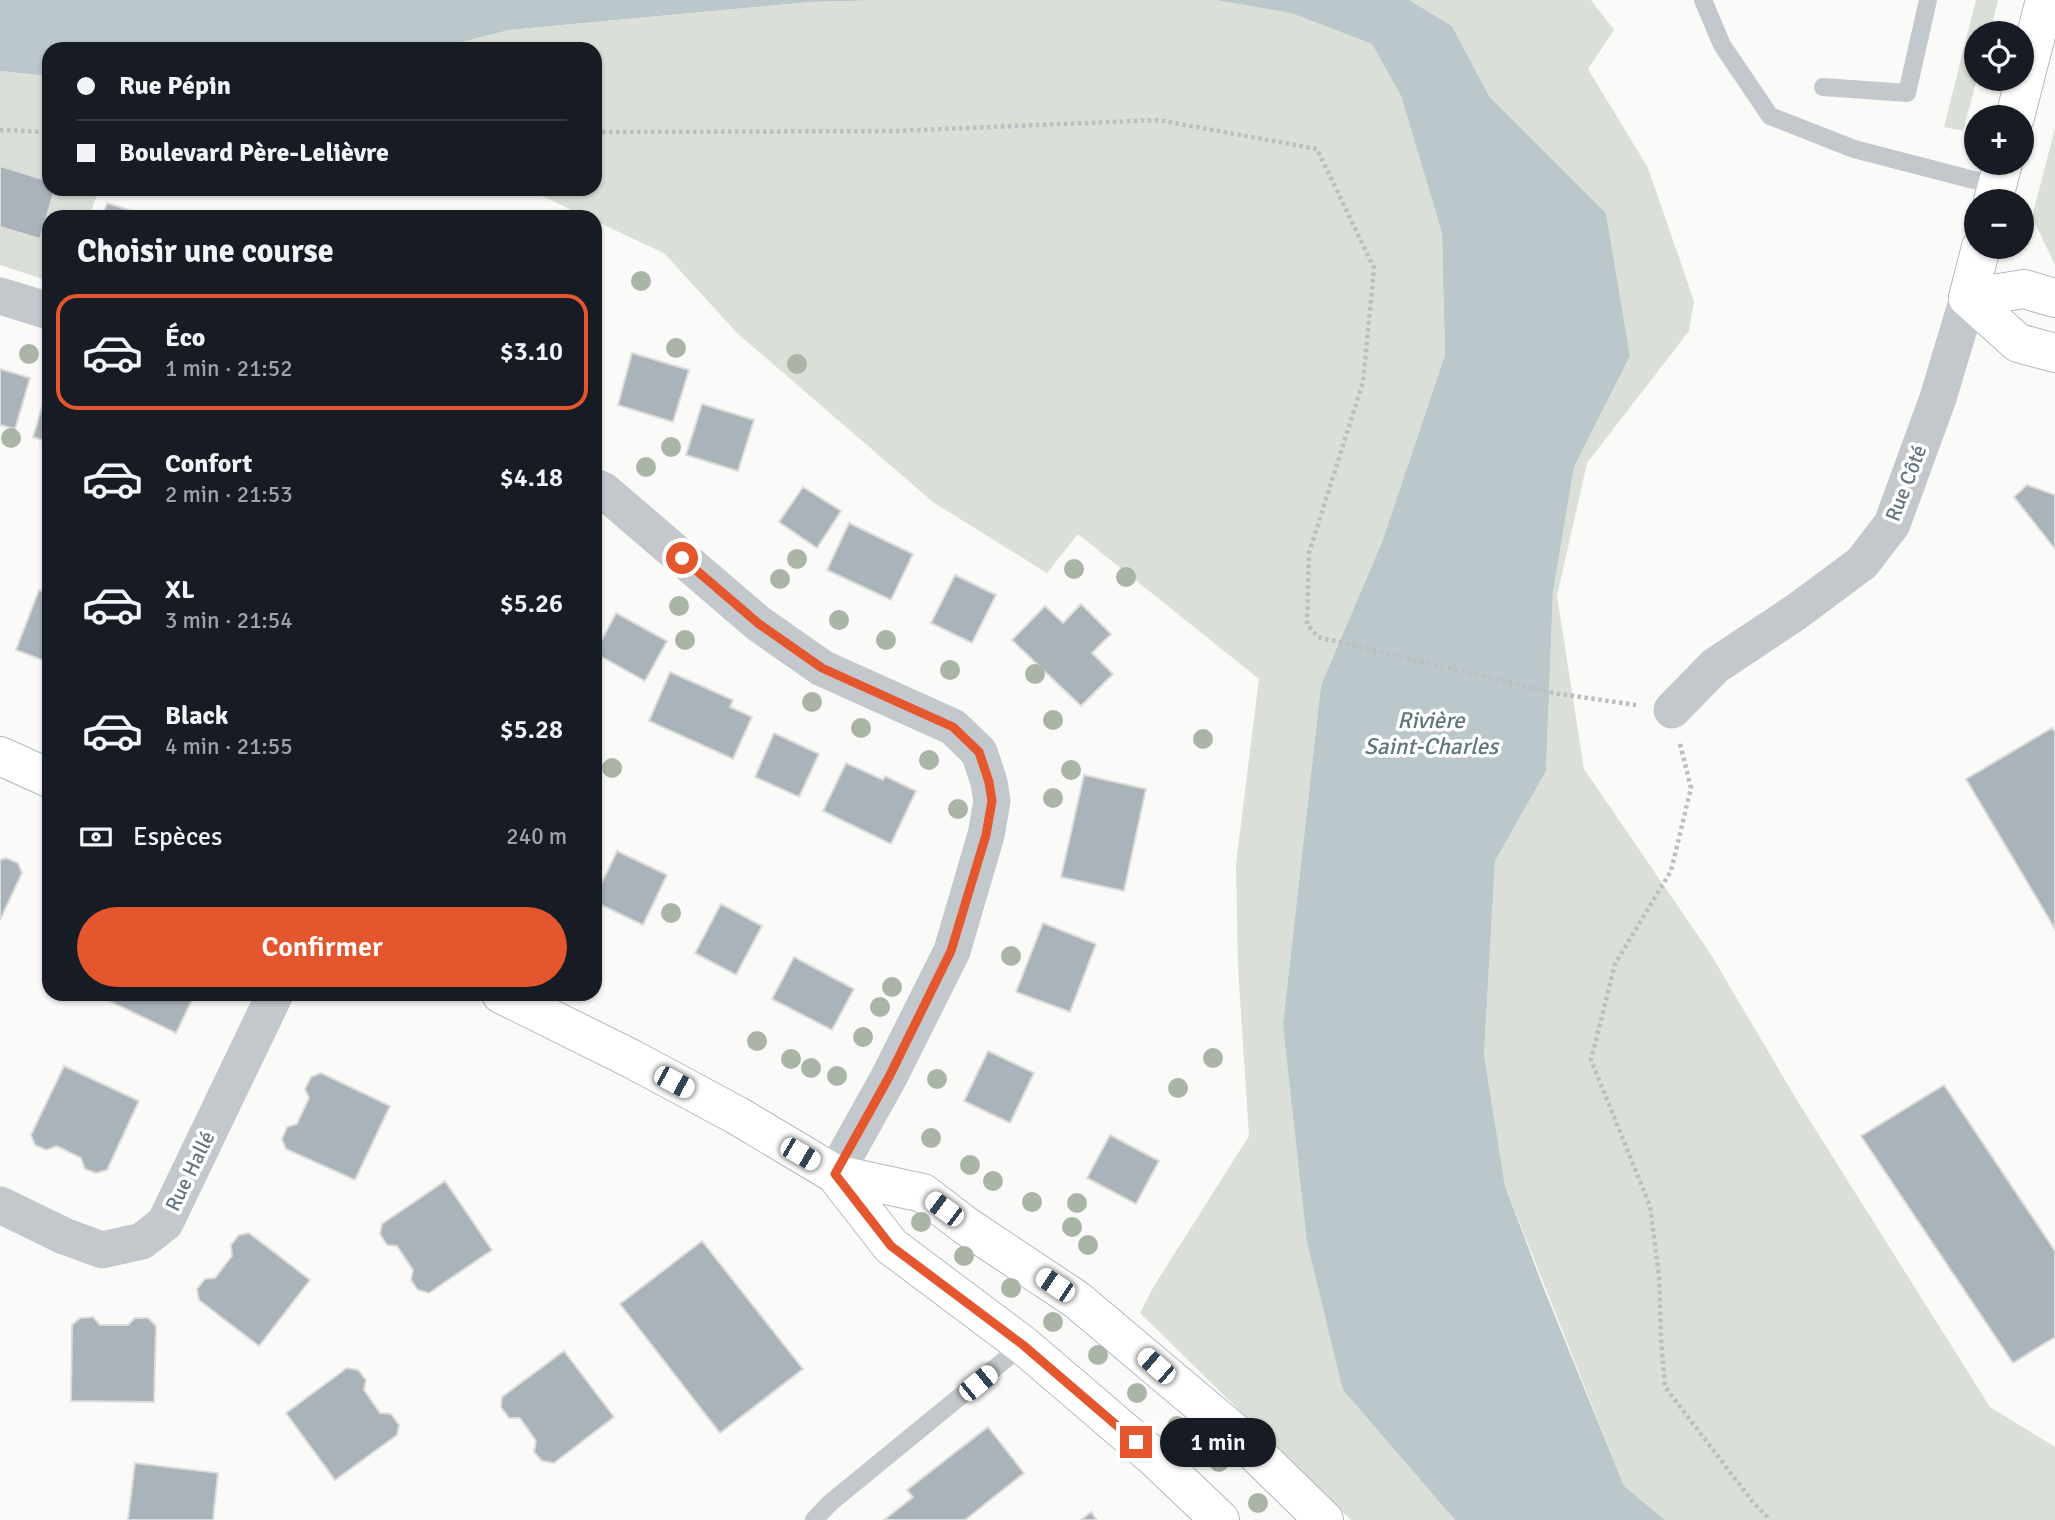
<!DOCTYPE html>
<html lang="fr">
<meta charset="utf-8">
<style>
body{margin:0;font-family:Signika,sans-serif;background:#242831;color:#f1f3f6;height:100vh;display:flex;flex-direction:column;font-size:26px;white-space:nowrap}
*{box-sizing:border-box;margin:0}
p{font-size:23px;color:#9ea1a6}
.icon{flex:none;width:38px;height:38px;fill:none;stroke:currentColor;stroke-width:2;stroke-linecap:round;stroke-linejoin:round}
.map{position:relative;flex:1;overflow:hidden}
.panel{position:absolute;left:42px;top:210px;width:560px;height:791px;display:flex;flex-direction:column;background:#171b24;border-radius:21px;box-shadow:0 2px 5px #0004}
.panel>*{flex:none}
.guide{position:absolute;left:42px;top:42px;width:560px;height:154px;border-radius:21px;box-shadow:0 2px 5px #0004;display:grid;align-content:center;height:154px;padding:0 35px;background:#171b24}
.buttons{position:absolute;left:1964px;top:21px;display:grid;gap:14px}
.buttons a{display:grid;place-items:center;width:70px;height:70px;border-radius:50%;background:#171b24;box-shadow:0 2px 5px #0004;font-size:35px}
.end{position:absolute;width:32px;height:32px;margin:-16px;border:9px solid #e4572e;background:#fff;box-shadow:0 0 0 4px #fff}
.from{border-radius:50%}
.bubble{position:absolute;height:49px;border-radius:24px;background:#171b24;box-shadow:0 2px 5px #0004;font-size:23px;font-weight:600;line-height:49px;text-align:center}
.car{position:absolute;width:21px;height:42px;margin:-21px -10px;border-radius:9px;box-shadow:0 0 5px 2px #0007;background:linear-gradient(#fff 24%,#345 0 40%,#fff 0 76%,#345 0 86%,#fff 0)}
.guide b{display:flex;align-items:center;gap:24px;height:66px;font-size:26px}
.guide b+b{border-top:2px solid #363941}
.guide i{width:18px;height:18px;background:#f1f3f6}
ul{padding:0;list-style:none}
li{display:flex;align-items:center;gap:21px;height:116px;margin:0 14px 10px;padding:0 21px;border:4px solid transparent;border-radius:21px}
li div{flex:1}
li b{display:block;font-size:26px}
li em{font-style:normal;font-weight:600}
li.on{border-color:#e4572e}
li>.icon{width:63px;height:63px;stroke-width:1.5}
h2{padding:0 35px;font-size:32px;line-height:84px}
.pay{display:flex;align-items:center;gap:18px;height:77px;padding:0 35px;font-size:26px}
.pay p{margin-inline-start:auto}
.action{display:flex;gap:14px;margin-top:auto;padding:14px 35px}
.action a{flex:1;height:80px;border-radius:42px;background:#e4572e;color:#fff;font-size:28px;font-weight:600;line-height:80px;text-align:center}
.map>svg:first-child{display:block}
.green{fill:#dadfd7}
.water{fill:#bbc7cb}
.building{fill:#aab3b9;stroke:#dcdcda;stroke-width:2}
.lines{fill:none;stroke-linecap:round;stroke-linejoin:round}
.secondary-casing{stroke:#b3babf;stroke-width:40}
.highway-casing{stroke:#b4b9bd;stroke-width:40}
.path{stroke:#bbbfc2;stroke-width:4.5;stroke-dasharray:3.5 3.5;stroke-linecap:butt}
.lane{stroke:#c3c8cc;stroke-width:18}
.street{stroke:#c3c8cc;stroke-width:37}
.secondary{stroke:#fff;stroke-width:38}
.highway{stroke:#fff;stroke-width:38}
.tree{fill:#aab4a7}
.route{stroke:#e4572e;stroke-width:9}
.labels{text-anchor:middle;stroke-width:7;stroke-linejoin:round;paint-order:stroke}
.street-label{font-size:21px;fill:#657683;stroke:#fff}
.water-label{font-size:23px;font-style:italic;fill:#60757c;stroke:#fff}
</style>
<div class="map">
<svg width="2055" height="1520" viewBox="0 0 2055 1520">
<rect width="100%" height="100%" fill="#fafaf8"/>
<path class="green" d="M884 0H1215L1291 13 1372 44 1401 96 1442 233 1445 355 1382 542 1321 685 1283 1024 1343 1390 1455 1520H1351L1140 1313 1154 1286 1249 1136 1238 968 1236 864 1259 679 1078 534 1047 573 933 502 737 333 664 253 595 221V217H587L527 189H595V49H435L509 30 810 2Z
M1409 0H1591L1614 30 1588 69 1648 168 1694 301 1689 331 1587 463 1557 596 1584 769 1710 953 1795 1097 1990 1407 2055 1447V1520H1665L1624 1486 1505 1186 1484 1055 1495 861 1546 771 1553 592 1574 467 1630 356 1606 213 1489 96 1452 26Z
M1976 0H1998L1990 33H1976L1977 79 1963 131 1944 127Z
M0 71 49 76V189H99L89 217H49V281L0 265Z
M2055 128V265L2032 217Z"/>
<path class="water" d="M0 0H884L810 2 509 30 435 49H49V76L0 71Z
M1215 0H1409L1452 26 1489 96 1606 213 1630 356 1574 467 1553 592 1546 771 1495 861 1484 1055 1505 1186 1544 1289 1624 1486 1665 1520H1455L1343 1390 1307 1242 1283 1024 1321 685 1382 542 1445 355 1442 233 1401 96 1372 44 1291 13Z"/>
<path class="building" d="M0 166 49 181V189H55L40 239 0 227Z
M107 203 152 217H102Z
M632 353 689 370 673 422 618 405Z
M0 369 30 378 15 429 0 425Z
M47 390 49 391V442L33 437Z
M702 404 754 420 738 471 686 455Z
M2027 485 2055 495V549L2014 497Z
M803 487 841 511 817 548 779 522Z
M849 523 913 554 891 600 827 570Z
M955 575 996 595 972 643 931 623Z
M39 590 49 594V653L45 661 16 650Z
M1081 604 1111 634 1092 653 1113 674 1081 706 1012 640 1045 606 1063 623Z
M616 613 667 641 645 681 595 653Z
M670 672 733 700 730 707 752 717 733 759 649 721Z
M2052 728 2055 732V929L1966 779Z
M774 733 819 754 799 797 755 777Z
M846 763 883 780 885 776 916 791 891 844 823 811Z
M1084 775 1146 789 1124 891 1061 877Z
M617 851 667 875 643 925 595 902V897Z
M6 858 18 863 22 873 0 920V860Z
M721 904 762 926 736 975 695 953Z
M1043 923 1096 944 1070 1012 1016 992Z
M794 957 854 989 832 1030 772 999Z
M102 994H195L176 1033 101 997Z
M988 1051 1034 1073 1010 1123 964 1101Z
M64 1066 139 1101 107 1170 96 1173 85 1169 81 1158 57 1146 46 1150 35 1145 31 1135Z
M321 1073 390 1106 355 1180 286 1149 282 1139 287 1127 297 1124 309 1098 305 1089 311 1077Z
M1944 1085 2055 1251V1337L2013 1363 1861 1136Z
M1110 1135 1159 1161 1136 1204 1087 1178Z
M445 1181 492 1250 429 1293 418 1290 411 1280 413 1270 397 1246 387 1245 380 1234 382 1224Z
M249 1233 310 1280 259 1346 199 1300 197 1289 205 1279 215 1278 232 1256 231 1245 239 1235Z
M702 1241 803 1369 720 1433 620 1304Z
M93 1317 100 1325H128L135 1318H148L156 1326 154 1402 71 1401 72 1325 80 1318Z
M564 1351 614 1417 554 1463 542 1461 534 1452 536 1441 520 1418H509L501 1407 502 1397Z
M347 1368 358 1370 366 1380 364 1390 380 1413 391 1414 399 1425 397 1435 335 1480 286 1413Z
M988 1427 1024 1473 965 1520H884L913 1497 907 1490Z
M135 1463 218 1473 213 1520H128Z
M1091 1512 1097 1520H1081Z"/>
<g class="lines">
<g class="secondary-casing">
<path id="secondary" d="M2015 117 2045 0
M1993 201 2003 163
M1968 298 1981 247
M0 756 49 778
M501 994 632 1059 738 1116 835 1174 923 1193 966 1226 1077 1300 1236 1434 1324 1520
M835 1174 891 1246 1023 1345 1155 1458 1220 1520"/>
</g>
<g class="highway-casing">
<path id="highway" d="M1968 298 2018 343 2055 353
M1968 298 2024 289 2055 298"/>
</g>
<path class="path" d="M0 130 49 132
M595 132 895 131 1158 120 1317 149 1374 268 1363 382 1309 553 1307 624 1318 637 1553 693 1636 705
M1680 744 1691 788 1671 871 1615 964 1591 1060 1650 1206 1659 1276 1661 1339 1665 1387 1753 1502 1770 1520"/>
<path class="lane" d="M1703 0 1722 45 1770 116 1854 149 1997 186
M1823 87 1907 93 1928 0
M814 1520 830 1503 1023 1345"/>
<path class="street" d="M0 296 49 311
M595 487 604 491 759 624 822 668 953 727 979 752 989 782 992 801 986 835 952 951 889 1077 835 1174
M1672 710 1715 666 1796 612 1862 563 1892 524 1938 398 1968 298
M0 1205 64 1236 102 1250 142 1241 165 1223 275 994"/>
<use href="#secondary" class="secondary"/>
<use href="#highway" class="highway"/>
</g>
<g class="tree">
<circle cx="641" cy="281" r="10"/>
<circle cx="676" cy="348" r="10"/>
<circle cx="29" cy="354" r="10"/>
<circle cx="797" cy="364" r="10"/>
<circle cx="11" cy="438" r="10"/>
<circle cx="671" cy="447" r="10"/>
<circle cx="646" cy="467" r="10"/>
<circle cx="797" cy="559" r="10"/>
<circle cx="1074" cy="569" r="10"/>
<circle cx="1126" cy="577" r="10"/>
<circle cx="780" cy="579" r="10"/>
<circle cx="679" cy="606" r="10"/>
<circle cx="839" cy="620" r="10"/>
<circle cx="685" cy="640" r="10"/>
<circle cx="886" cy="640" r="10"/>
<circle cx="950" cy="670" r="10"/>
<circle cx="1035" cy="674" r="10"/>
<circle cx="812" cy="702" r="10"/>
<circle cx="1053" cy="720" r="10"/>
<circle cx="861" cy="728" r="10"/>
<circle cx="1203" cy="739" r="10"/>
<circle cx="929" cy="760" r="10"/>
<circle cx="612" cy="768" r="10"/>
<circle cx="1071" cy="770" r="10"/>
<circle cx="1053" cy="798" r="10"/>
<circle cx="958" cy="809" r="10"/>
<circle cx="671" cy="913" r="10"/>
<circle cx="1011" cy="956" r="10"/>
<circle cx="892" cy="987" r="10"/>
<circle cx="880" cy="1007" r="10"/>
<circle cx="863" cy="1037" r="10"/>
<circle cx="757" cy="1041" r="10"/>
<circle cx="1213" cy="1058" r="10"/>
<circle cx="791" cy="1059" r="10"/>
<circle cx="811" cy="1068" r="10"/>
<circle cx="837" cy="1076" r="10"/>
<circle cx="937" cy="1079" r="10"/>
<circle cx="1178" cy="1088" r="10"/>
<circle cx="931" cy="1138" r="10"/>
<circle cx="970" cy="1165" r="10"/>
<circle cx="993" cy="1181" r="10"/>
<circle cx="1032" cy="1202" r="10"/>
<circle cx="1077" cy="1203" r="10"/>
<circle cx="921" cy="1222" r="10"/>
<circle cx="1072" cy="1227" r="10"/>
<circle cx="1088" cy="1245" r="10"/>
<circle cx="964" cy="1256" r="10"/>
<circle cx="1011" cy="1288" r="10"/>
<circle cx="1053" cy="1322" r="10"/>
<circle cx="1098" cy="1355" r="10"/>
<circle cx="1137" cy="1393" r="10"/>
<circle cx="1177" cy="1426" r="10"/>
<circle cx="1219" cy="1462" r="10"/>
<circle cx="1258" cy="1503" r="10"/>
</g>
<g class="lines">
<path class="route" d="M682 558 759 624 822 668 953 727 979 752 989 782 992 801 986 835 951 951 889 1077 835 1174 891 1246 1023 1345 1136 1442"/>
</g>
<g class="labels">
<g class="street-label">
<text transform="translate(1906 483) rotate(-69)" y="7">Rue Côté</text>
<text transform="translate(190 1171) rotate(-64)" y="7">Rue Hallé</text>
</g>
<g class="water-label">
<text x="1431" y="728">Rivière<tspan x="1431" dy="26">Saint-Charles</tspan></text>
</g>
</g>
</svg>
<div class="buttons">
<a><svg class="icon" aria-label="locate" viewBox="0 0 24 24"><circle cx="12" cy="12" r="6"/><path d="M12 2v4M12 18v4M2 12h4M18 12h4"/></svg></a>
<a>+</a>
<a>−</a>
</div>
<i class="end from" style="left:682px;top:558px"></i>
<i class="end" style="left:1136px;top:1442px"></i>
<div class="bubble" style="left:1160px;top:1418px;width:116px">1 min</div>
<i class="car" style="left:674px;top:1082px;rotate:118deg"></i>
<i class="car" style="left:800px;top:1154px;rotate:120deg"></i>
<i class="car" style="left:944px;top:1209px;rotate:307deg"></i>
<i class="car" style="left:1055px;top:1285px;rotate:304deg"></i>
<i class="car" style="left:1156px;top:1366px;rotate:311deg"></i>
<i class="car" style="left:978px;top:1383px;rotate:51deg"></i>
<div class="guide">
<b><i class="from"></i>Rue Pépin</b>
<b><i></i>Boulevard Père-Lelièvre</b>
</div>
<section class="panel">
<h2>Choisir une course</h2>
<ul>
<li class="on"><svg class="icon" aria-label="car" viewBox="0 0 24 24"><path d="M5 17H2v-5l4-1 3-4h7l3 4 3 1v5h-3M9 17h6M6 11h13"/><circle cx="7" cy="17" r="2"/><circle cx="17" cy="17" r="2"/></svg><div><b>Éco</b><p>1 min · 21:52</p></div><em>$3.10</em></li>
<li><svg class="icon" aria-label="car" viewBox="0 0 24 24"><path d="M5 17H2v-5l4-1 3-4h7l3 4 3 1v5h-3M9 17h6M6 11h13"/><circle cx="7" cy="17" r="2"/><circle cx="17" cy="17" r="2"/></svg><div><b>Confort</b><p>2 min · 21:53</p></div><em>$4.18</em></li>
<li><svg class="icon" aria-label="car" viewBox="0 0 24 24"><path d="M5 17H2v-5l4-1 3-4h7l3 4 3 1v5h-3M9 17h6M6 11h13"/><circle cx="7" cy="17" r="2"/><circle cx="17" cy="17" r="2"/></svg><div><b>XL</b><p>3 min · 21:54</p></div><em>$5.26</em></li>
<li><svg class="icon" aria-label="car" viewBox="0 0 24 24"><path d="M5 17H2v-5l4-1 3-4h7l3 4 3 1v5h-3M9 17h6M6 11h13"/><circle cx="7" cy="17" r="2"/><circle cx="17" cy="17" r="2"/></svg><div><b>Black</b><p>4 min · 21:55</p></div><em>$5.28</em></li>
</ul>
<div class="pay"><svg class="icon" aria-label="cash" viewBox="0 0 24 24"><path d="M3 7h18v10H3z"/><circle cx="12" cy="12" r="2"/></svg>Espèces<p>240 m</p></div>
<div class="action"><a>Confirmer</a></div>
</section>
</div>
